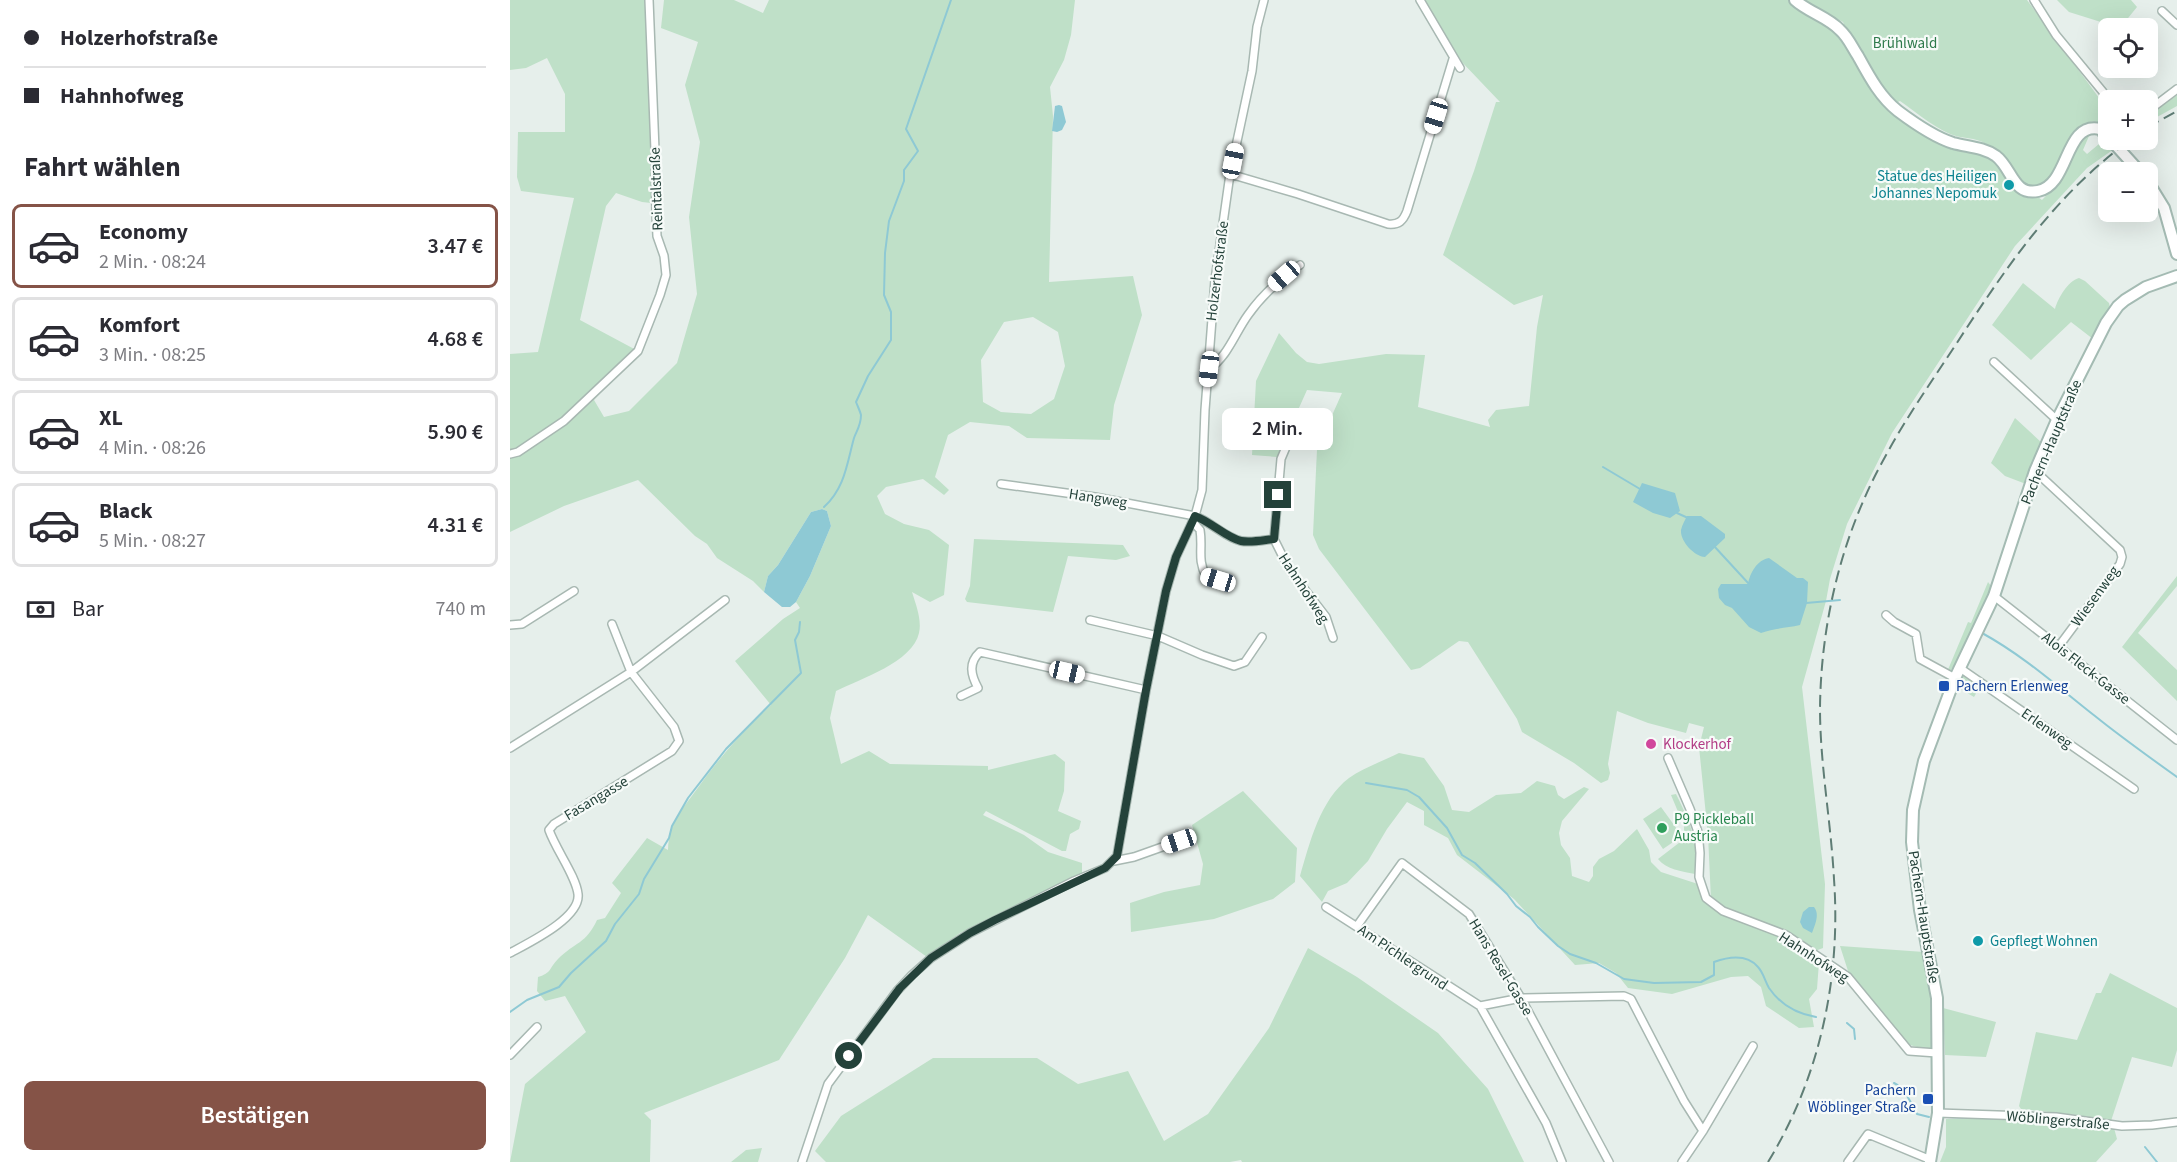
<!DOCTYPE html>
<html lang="de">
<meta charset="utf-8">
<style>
body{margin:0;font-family:"Source Sans 3",sans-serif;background:#f7f7f7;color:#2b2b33;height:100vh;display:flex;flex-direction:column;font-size:22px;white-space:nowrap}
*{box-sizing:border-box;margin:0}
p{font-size:20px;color:#7c7c81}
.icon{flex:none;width:33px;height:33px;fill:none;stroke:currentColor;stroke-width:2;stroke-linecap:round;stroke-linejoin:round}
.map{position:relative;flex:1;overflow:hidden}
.side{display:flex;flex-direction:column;background:#fff;width:510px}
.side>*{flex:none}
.top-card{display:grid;align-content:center;height:132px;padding:0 24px;background:#fff}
.tools{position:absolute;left:1588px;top:18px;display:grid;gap:12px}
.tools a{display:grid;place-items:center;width:60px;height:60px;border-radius:9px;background:#fff;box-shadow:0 6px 24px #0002;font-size:30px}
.end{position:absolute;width:27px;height:27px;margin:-14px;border:8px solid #24423a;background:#fff;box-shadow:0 0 0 3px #fff}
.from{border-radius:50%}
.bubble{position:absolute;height:42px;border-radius:9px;background:#fff;box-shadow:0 6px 24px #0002;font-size:20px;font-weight:600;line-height:42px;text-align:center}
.car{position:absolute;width:18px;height:36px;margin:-18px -9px;border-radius:8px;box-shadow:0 0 4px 2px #0007;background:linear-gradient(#fff 24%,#345 0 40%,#fff 0 76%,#345 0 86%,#fff 0)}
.top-card b{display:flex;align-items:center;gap:21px;height:57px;font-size:22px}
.top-card b+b{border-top:2px solid #e1e1e2}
.top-card i{width:15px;height:15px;background:#2b2b33}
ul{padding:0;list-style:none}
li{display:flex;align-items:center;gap:18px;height:84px;margin:0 12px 9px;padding:0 12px;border:3px solid #e1e1e2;border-radius:9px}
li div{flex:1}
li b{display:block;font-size:22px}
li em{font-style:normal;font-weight:600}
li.active{border-color:#855347}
li>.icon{width:54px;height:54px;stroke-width:1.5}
h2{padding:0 24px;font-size:27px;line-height:72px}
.pay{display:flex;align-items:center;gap:15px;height:66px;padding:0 24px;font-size:22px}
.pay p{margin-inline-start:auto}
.cta{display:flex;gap:12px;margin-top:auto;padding:12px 24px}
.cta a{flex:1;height:69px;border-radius:9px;background:#855347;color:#fff;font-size:24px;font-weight:600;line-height:69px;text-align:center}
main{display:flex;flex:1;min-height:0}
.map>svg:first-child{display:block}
.green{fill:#bfe0c8;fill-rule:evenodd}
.water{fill:#8ec9d4}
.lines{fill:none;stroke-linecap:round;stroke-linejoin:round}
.stream{stroke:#8ec9d4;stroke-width:2}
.street-casing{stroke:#a8b8b2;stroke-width:10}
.secondary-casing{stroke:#a4bbb3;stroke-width:14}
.street{stroke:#fff;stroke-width:7}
.secondary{stroke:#fff;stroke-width:10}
.rail{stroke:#5f7d75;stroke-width:2;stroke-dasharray:12 6;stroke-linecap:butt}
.route{stroke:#24423a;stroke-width:8}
.culture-dot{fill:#0f9aa8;stroke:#f7fbf9;stroke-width:2}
.transit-dot{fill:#1a4fb4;stroke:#f7fbf9;stroke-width:2}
.hotel-dot{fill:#d1479c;stroke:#f7fbf9;stroke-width:2}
.leisure-dot{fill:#2e9e5b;stroke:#f7fbf9;stroke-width:2}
.labels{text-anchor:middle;stroke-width:4.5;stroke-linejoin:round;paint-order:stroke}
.park-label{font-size:15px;fill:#2d7a4b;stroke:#f7fbf9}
.culture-label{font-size:15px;fill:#0d838f;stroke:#f7fbf9;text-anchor:end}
.street-label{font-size:15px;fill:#24423a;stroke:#f7fbf9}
.transit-label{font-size:15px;fill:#164399;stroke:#f7fbf9;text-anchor:start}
.hotel-label{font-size:15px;fill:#b23c85;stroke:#f7fbf9;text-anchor:start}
.leisure-label{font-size:15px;fill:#27864d;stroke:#f7fbf9;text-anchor:start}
</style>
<main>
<section class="side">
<div class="top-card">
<b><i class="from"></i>Holzerhofstraße</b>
<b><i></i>Hahnhofweg</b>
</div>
<h2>Fahrt wählen</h2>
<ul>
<li class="active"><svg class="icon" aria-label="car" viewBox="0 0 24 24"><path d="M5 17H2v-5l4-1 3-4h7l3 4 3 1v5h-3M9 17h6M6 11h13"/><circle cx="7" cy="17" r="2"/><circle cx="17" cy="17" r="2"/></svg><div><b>Economy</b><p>2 Min. · 08:24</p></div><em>3.47 €</em></li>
<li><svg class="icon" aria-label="car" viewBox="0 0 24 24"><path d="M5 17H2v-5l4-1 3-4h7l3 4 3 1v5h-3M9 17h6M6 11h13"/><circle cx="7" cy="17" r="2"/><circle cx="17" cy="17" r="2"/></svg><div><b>Komfort</b><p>3 Min. · 08:25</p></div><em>4.68 €</em></li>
<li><svg class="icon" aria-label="car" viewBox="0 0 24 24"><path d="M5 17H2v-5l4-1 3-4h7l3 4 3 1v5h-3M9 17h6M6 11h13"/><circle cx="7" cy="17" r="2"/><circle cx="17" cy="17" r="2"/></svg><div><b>XL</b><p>4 Min. · 08:26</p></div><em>5.90 €</em></li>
<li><svg class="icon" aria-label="car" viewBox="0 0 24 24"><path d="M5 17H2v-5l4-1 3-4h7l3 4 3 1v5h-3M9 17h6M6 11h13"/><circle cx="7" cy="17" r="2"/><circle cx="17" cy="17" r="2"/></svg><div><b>Black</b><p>5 Min. · 08:27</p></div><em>4.31 €</em></li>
</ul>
<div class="pay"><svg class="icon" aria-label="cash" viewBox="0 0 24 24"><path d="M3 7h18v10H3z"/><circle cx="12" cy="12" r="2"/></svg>Bar<p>740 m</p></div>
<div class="cta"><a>Bestätigen</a></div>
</section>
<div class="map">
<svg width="1667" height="1162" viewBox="0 0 1667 1162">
<rect width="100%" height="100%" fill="#e6efeb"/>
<path class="green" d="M0 0H139L145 150 141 203 132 202 106 193 96 206 70 320 128 351C112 367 99 384 84 400L94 417 119 411 167 363 187 294 179 217 190 142 175 85 188 42 151 28 154 0H224L253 13 259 0H565L561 35 554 60 540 87 543 116 539 282 623 276 632 315 604 405 600 440 517 438 499 426 460 422 438 435 425 477 439 490 434 495 413 479 376 487 367 496 375 514 394 524 419 530 439 545 434 595 420 602 402 592C406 605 412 620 409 633 403 662 350 679 326 691L320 718 331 764 359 751 380 764 478 766V770L545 754 555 762 554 791 548 811 571 821 569 829 560 834 556 851H552L476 811 473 815 514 835 538 852 572 863V874L450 933 417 957 358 915 335 958 269 1060 134 1113 141 1120 140 1162H0L15 1084 76 1032 55 996 35 1001 27 991 28 977C42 973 39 968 48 959 65 942 76 944 87 920L95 918 111 893 102 883 137 838 158 850C159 822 172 810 187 789 209 758 233 731 261 705L225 661 273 619 290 608 286 602 300 576 321 526 317 511 312 509 301 512 268 565 258 576 254 592 243 581 207 558 197 544 185 536 128 480 54 506 0 532V354L28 352 64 198 11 191 7 177 8 132H55V94L37 58 16 68 0 70ZM523 317 548 332 555 366 544 399 521 414 491 412 473 402 471 360 494 322Z
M912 0H1280L1323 28 1390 115 1480 157C1490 166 1495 182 1505 189 1514 195 1524 193 1532 200L1548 183 1571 137 1579 136 1573 150 1577 154 1589 144H1600L1604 149 1577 168 1505 246 1382 433 1337 524 1320 579 1316 601 1292 687 1315 884 1313 948 1305 951 1221 913 1201 900 1198 835 1189 747 1194 727 1179 723 1176 733 1138 723 1107 711 1098 764 1100 773 1098 780 1091 783 1064 763 1012 732 1007 719 958 642 949 641 910 668 901 670 809 549 803 535 807 449 832 393 797 390 767 457 742 455 746 381 769 333 786 353 797 362 809 364 876 354 915 355 908 407 980 427 978 420 986 410 1019 406 1027 327 1033 295 1004 305 933 255 964 171 986 102H990L949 59Z
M1292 0H1517L1595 106 1599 122C1591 124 1585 120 1577 123 1552 134 1556 170 1535 183 1510 199 1493 155 1476 144 1466 137 1451 139 1440 134 1422 126 1406 112 1390 101L1384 104 1339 36 1333 22Z
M1547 0H1621L1627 7 1610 28 1559 12Z
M1667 95V106L1638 122V115Z
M1569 278 1575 281 1599 303 1600 308 1583 339 1561 322 1521 360 1482 325 1513 283 1545 309C1548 298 1558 281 1569 278Z
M1505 418 1532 443 1516 484 1495 476 1481 463Z
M464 539 613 545 620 556 606 560 558 556 543 612 457 602 455 599 460 586Z
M1667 576V586L1628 633 1667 670V701L1612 647Z
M1478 582 1481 586 1457 648 1440 671 1437 672 1458 622 1461 623Z
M1454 674 1471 685 1464 697 1447 687Z
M889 753 914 758 934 786 942 810 959 812 986 795 1011 793 1027 781 1045 786 1048 795 1054 799 1074 787 1079 789 1052 821 1049 833 1051 845 1060 858 1062 876 1079 882 1083 876V867L1089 859 1104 851 1127 829 1139 850 1141 862 1151 872 1188 884 1196 902 1210 914 1274 937 1309 962 1307 989 1299 999 1304 1027 1289 1028 1256 1006 1251 987 1238 976 1221 977 1162 994 1118 988 1106 973 1089 963 1065 965 1004 899 947 855 938 838 914 825V811L897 802 877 829 858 861 837 883 818 891 812 902 790 876C800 842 810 800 839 778 853 768 873 761 889 753Z
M733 791 787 848 785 882 763 899 704 919 621 932 620 903 654 892 690 885 693 864 682 825Z
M1166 794C1179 820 1190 843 1185 874 1171 871 1157 870 1148 859L1174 839V826L1161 795Z
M1151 807 1172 836 1153 849 1133 819Z
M1330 946 1414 952 1423 998 1424 1048 1418 1050 1400 1045 1383 1028 1339 974Z
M798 948 847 977 928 1033 978 1089 1014 1162H732L731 1160 720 1162H316L305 1151 331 1116 423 1058H527L568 1084 618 1071 654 1141 698 1114 759 1028Z
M1600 973 1667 1008V1050L1662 1067 1622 1057 1601 1121 1568 1115 1511 1109 1509 1106 1526 1032 1567 1040 1586 993H1591Z
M1433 1008 1486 1022 1476 1057 1435 1055Z
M1506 1118 1556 1120 1604 1128 1607 1139 1586 1162H1430L1436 1147V1119Z
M252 1148 248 1162H221L236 1150Z"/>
<path class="water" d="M549 105 552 106 556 122 552 130 547 132 542 131 545 106Z
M1132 483 1165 493 1170 511 1160 518 1143 513 1123 502Z
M312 509 317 511 321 526 300 576 286 602 280 607H272L254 592 258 576 268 565 301 512Z
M1177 516H1191L1215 534V538L1195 557C1184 556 1170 541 1171 530 1172 525 1175 520 1177 516Z
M1259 558 1287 578H1293L1298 582 1297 603 1290 625C1277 628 1265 628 1251 633L1239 627 1222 608 1215 605 1209 598 1208 589 1211 584H1238C1240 573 1247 560 1259 558Z
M1299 907H1304C1310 914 1305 925 1302 933L1293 928 1290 922 1293 912Z"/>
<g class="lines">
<path class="stream" d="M1093 467 1130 489
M314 507C335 488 337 463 344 438 347 430 351 425 351 415 350 411 348 407 346 402L358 376 381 340V312L374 295 375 253 379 221 394 181V170L408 151 396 129 441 0
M1167 513 1178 518
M1204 546 1239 584
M1296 603 1330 600
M1472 633C1514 656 1548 687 1585 716 1611 737 1639 757 1667 777
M856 783 897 790 909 797 937 828 952 855 965 863 997 894 1006 906 1020 917 1028 927 1048 946 1060 954 1086 963 1114 979 1144 983 1191 982 1204 975V962C1218 957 1237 954 1248 967 1253 972 1255 981 1259 988 1270 1004 1287 1014 1306 1017
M0 1012 17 1000 49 987 61 973 96 941 105 924 129 894 134 879 159 838 162 826 178 798 216 749 291 673 285 640 289 632 290 622
M1337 1023 1344 1029 1345 1039
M1384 1083C1396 1089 1400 1102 1407 1114L1419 1117
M1436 1117 1510 1119
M1635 1147 1647 1162"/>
<g class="street-casing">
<path id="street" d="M910 0 950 68
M1524 0 1546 35 1593 92 1599 104
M1652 11 1667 25
M1638 111 1667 89
M720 174 788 194 878 224C889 225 893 221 897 211L943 59
M1484 362 1547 420
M699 369C718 356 725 333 738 315 752 295 770 279 790 265
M0 454 8 452 54 421 128 351 150 295 156 275 154 256 147 236 146 214 145 150 139 0
M1525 471 1610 550 1612 557 1610 564 1549 646
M491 484 585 497 685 516C701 522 716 538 731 541 741 543 754 540 764 539L779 569 816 617 823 638
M683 522 690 530C693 547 687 560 696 576L707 580
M764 539 771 459 787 421
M1484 596 1667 740
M1376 615 1384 622 1406 634 1410 659 1445 678
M580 620 648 636 692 655 724 666 735 662 752 637
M0 625 12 624 64 591
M1450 668 1624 789
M451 696 468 688C461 675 458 663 470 652L636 690
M0 748 121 672 215 600
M1158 758 1180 809 1188 832 1190 853 1189 877 1196 898 1213 911 1276 935 1338 977 1399 1051 1427 1053
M604 861 624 857 669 841
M816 907 970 1006 1011 998 1114 996 1121 999 1174 1101 1193 1131
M847 926 892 863 959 914 1011 998 1099 1162
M0 953C18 943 71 918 68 894 66 876 46 850 39 830L44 824 162 751 169 741 164 727 121 672 102 624
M970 1006 1036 1123 1052 1162
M0 1055 27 1027
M1428 1113 1546 1117 1612 1126 1642 1125 1667 1122
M292 1162 318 1084 387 991 402 975 421 958 460 933 564 881 595 868 607 856 636 690 656 591 666 557 685 516 692 490 695 410 705 280 720 174 742 71 747 27 754 0
M1172 1162 1193 1131 1243 1046
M1338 1162 1358 1134 1421 1160"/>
</g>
<g class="secondary-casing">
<path id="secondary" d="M1285 0C1298 12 1318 17 1330 30 1338 37 1342 47 1348 56 1359 76 1370 97 1388 111 1404 123 1424 137 1443 143 1458 147 1473 147 1486 156 1502 168 1503 196 1528 191 1560 185 1554 121 1590 129L1599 138
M1601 140 1630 172
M1638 182 1654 208 1667 254
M1420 1162 1428 1113 1427 998 1410 910 1402 842 1403 810 1414 761 1445 678 1484 596 1525 471 1547 420 1596 323 1608 306 1615 300 1636 287 1667 276"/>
</g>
<use href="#street" class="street"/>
<use href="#secondary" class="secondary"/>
<path class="rail" d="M1638 127 1667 111
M1258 1162C1310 1077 1331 978 1324 879 1321 822 1310 765 1310 708 1311 621 1332 534 1375 457 1398 414 1427 374 1454 332 1502 259 1548 193 1620 140"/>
</g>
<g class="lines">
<path class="route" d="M339 1056 390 988 421 958 460 933 485 920 595 868 607 856 636 690 656 591 666 557 685 516C701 522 717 538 731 541 741 543 754 540 764 539L768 495"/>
</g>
<g class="culture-dot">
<circle cx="1499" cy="185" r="6"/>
<circle cx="1468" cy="941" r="6"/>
</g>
<g class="transit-dot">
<rect x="1428" y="680" width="12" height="12" rx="3"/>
<rect x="1412" y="1093" width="12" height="12" rx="3"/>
</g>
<circle class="hotel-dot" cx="1141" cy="744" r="6"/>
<circle class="leisure-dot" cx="1152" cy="828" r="6"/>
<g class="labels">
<g class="park-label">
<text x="1395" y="48">Brühlwald</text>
</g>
<g class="culture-label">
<text x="1487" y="181">Statue des Heiligen<tspan x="1487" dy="17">Johannes Nepomuk</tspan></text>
<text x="1480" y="946" text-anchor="start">Gepflegt Wohnen</text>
</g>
<g class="street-label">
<text transform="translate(146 189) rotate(-92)" y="5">Reintalstraße</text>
<text transform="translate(707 271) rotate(-83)" y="5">Holzerhofstraße</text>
<text transform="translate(1541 442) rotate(-67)" y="5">Pachern-Hauptstraße</text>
<text transform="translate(588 498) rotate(9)" y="5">Hangweg</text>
<text transform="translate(794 588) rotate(57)" y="5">Hahnhofweg</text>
<text transform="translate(1585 596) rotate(-54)" y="5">Wiesenweg</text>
<text transform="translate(1576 668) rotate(38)" y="5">Alois Fleck-Gasse</text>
<text transform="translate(1537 728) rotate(35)" y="5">Erlenweg</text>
<text transform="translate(86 798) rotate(-31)" y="5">Fasangasse</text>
<text transform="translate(1414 917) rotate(81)" y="5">Pachern-Hauptstraße</text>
<text transform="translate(893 957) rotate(34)" y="5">Am Pichlergrund</text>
<text transform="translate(1304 957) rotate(33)" y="5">Hahnhofweg</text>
<text transform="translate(991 967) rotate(59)" y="5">Hans Resel-Gasse</text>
<text transform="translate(1548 1120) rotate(5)" y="5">Wöblingerstraße</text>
</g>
<g class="transit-label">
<text x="1446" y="691">Pachern Erlenweg</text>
<text x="1406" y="1095" text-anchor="end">Pachern<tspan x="1406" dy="17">Wöblinger Straße</tspan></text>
</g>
<g class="hotel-label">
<text x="1153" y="749">Klockerhof</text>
</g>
<g class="leisure-label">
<text x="1164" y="824">P9 Pickleball<tspan x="1164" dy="17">Austria</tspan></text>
</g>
</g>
</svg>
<div class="tools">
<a><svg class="icon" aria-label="locate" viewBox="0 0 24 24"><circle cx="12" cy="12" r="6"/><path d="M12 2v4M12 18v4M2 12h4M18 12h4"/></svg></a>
<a>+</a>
<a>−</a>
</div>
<i class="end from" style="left:339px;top:1056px"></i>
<i class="end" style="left:768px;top:495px"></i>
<div class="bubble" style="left:712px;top:408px;width:111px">2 Min.</div>
<i class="car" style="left:926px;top:116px;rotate:197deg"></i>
<i class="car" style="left:723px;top:161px;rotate:11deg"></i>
<i class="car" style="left:774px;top:276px;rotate:229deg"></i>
<i class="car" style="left:699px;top:369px;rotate:187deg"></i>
<i class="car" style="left:708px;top:580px;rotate:287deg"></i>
<i class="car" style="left:557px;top:672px;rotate:103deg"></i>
<i class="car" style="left:669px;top:841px;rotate:251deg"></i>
</div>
</main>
